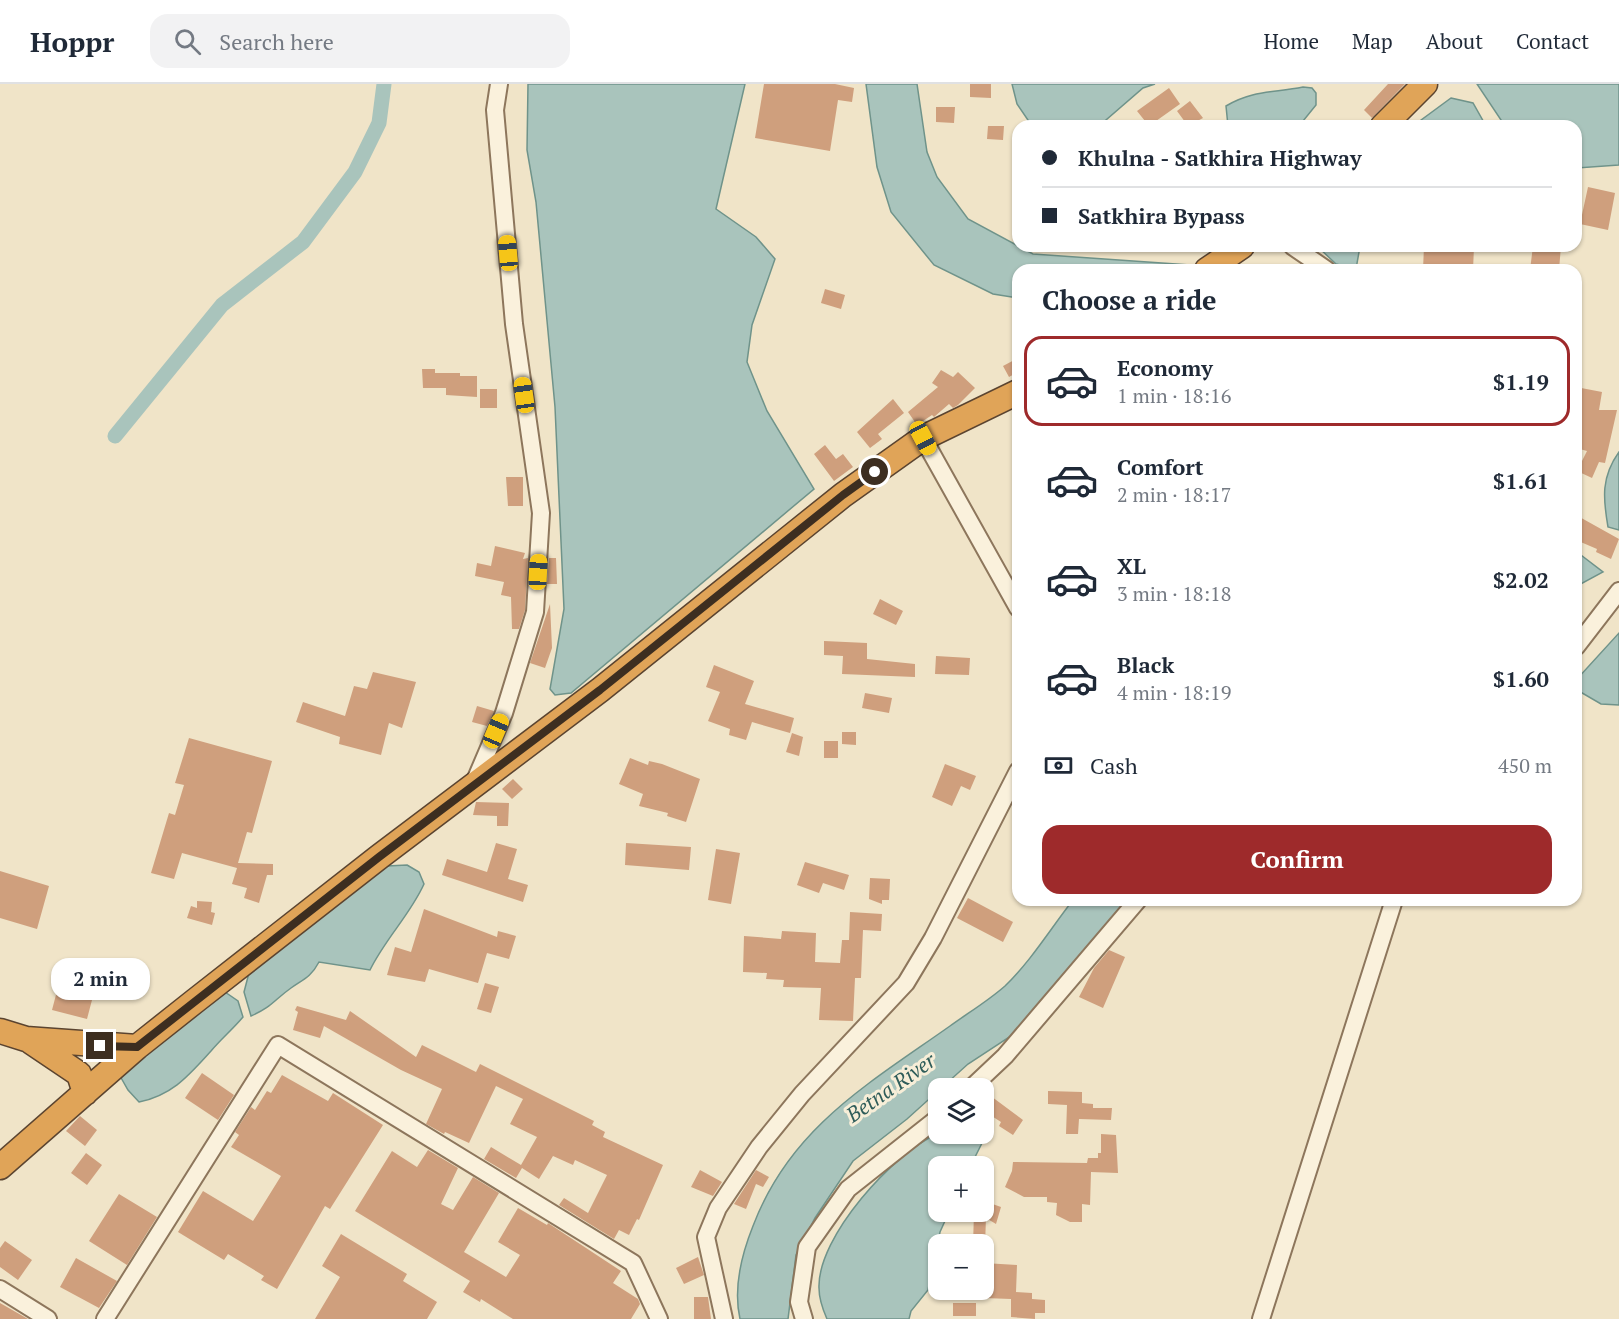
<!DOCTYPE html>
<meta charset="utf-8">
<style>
body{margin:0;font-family:"PT Serif",serif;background:#f2f2f3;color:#1f2937;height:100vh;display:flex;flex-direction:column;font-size:22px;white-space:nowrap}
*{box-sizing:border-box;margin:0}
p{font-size:20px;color:#747a83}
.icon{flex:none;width:33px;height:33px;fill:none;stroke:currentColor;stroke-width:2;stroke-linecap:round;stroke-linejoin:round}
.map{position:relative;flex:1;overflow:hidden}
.side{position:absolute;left:1012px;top:180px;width:570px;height:642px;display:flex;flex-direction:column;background:#fff;border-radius:18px;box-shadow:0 2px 4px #0004}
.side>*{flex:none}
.guide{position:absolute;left:1012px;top:36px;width:570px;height:132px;border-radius:18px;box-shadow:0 2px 4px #0004;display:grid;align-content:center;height:132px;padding:0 30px;background:#fff}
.controls{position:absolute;left:928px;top:994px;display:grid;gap:12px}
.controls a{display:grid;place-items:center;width:66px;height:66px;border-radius:12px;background:#fff;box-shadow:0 2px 4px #0004;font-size:30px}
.end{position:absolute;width:27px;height:27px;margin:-14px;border:8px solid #3d2e20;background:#fff;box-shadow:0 0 0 3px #fff}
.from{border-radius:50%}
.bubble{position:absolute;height:42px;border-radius:18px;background:#fff;box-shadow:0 2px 4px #0004;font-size:20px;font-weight:700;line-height:42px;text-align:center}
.car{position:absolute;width:18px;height:36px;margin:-18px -9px;border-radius:8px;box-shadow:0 0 4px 2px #0007;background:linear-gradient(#f5c518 24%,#345 0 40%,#f5c518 0 76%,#345 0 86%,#f5c518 0)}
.guide b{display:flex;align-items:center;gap:21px;height:57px;font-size:22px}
.guide b+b{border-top:2px solid #e0e1e3}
.guide i{width:15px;height:15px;background:#1f2937}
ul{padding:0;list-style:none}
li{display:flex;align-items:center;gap:18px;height:90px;margin:0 12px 9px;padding:0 18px;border:3px solid transparent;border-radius:18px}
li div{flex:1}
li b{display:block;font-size:22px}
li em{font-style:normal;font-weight:700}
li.active{border-color:#9e2a2b}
li>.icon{width:54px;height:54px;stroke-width:1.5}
h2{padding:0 30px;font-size:27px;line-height:72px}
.pay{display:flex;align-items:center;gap:15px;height:66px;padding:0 30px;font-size:22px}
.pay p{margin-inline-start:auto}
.cta{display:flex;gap:12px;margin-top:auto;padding:12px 30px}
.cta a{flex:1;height:69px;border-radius:18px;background:#9e2a2b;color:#fff;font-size:24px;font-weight:700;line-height:69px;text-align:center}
header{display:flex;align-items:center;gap:36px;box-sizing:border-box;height:84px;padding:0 30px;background:#fff;border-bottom:2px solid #e0e1e3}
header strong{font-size:28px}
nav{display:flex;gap:33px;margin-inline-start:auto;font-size:21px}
.search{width:420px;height:54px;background:#f2f2f3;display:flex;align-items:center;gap:15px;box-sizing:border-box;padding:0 21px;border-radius:18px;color:#747a83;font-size:22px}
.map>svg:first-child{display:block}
.water{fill:#a9c4bc;stroke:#6f938a;stroke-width:1.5}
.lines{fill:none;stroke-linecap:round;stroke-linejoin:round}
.canal{stroke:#a9c4bc;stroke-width:15}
.building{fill:#cf9f7d}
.minor-casing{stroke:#8d765c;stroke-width:20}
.highway-casing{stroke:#5b4430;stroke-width:27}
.minor{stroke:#faf1dc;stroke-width:16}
.highway{stroke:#e0a458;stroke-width:24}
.route{stroke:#3d2e20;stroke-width:8}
.labels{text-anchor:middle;stroke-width:6;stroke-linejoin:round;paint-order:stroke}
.water-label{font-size:21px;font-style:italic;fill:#2f5d5a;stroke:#f7eed8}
</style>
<header>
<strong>Hoppr</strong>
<div class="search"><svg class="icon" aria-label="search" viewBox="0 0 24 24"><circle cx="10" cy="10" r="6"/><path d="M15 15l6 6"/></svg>Search here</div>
<nav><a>Home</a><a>Map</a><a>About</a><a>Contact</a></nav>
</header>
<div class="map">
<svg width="1619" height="1235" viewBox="0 0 1619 1235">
<rect width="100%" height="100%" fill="#f0e4c8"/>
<path class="water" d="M528 0H745L716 125 756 153 775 175 752 241 747 278 767 327 814 405 571 609 555 611 550 605 564 525 555 323 536 118 527 66Z
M866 0H917L927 68 937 93 968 135 1033 170 1262 186H1018V214L993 210 934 181 891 128 877 83Z
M1012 0H1155L1143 4 1099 42H1032L1017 20Z
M1477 0H1619V81L1577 84 1576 42H1505Z
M1303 3 1312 4 1316 9V21L1299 42H1228L1226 22C1253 6 1274 9 1303 3Z
M1451 14 1473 19 1486 42H1413Z
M1317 162H1364L1359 168 1356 185 1336 180Z
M1619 368V446L1608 443C1603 414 1601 393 1619 368Z
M1577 468 1603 488 1577 502H1576Z
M1619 549V621L1601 620 1577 606V595Z
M407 781 419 788 424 800C410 831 385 855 370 886L319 878C311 893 304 895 291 904 274 916 272 923 251 932L244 908 250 885 387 782Z
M1073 816H1128L1011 952 968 980 907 1035 853 1077 815 1134 796 1171 788 1235H740C733 1204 741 1172 753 1142 790 1044 868 1000 950 942 968 929 988 917 1005 902 1031 877 1051 844 1073 816Z
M225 908 238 917 243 933C233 945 221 955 211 967 189 991 173 1011 139 1018L128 1006 120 992 148 967Z
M939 1049 976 1050 982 1059 970 1083H939V1128H949L940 1148 928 1206 911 1227 909 1235H827C823 1226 819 1214 819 1204 817 1153 894 1068 939 1049Z"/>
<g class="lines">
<path class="canal" d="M115 352 222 221 303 158 355 88 379 39 384 0"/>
</g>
<path class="building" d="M764 0H835L854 4 852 18 838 16 830 67 755 54Z
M970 0H991V14L970 13Z
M1388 0H1405L1372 34 1364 26Z
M1169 4 1180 20 1149 42 1137 27Z
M1190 17 1203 34 1188 42 1177 27Z
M936 23H955L954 39 936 38Z
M988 42H1004L1003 56 987 55Z
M1588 103 1615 109 1608 146 1580 140Z
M1424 162 1474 163 1473 186H1423Z
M1533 162H1561L1559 186H1530Z
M825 205 845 211 841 225 821 219Z
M1018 274V288L1009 293 1003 282Z
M422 285H435V289H460V292H477V313L446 311V304H423Z
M941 286 953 293 958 288 975 304 958 321 953 324 949 320 934 333 932 331 917 341 908 328 938 303 932 299Z
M1576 303 1602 308 1599 326H1617L1605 379 1599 378 1592 394 1577 387 1587 367 1576 364 1580 343 1576 342Z
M480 305H497V324H480Z
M893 315 904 329 878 350 882 355 870 364 857 348Z
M825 361 836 375 843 370 853 383 834 397 814 370Z
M506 393H523V422H508Z
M1576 431 1619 455 1611 475 1596 468 1597 465 1576 456Z
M495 462 525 469 523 475 528 474 525 526 519 545H512L511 513 501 511 504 498 475 492 477 479 491 482Z
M549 474H556L557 500H547Z
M880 515 903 527 896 541 873 530Z
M550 520 552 564 545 584 530 579Z
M824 557 867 559V575L915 580V593L842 590 843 572 824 571Z
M936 572 970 574 969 591 935 590Z
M714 581 754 597 745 620 794 634 790 649 752 638 746 656 729 651 730 645 708 637 720 608 706 603Z
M373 588 416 598 402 644 389 639 381 671 339 660 340 653 296 638 303 618 345 632 354 602 367 605Z
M865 609 892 614 889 629 862 624Z
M477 622 494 627 487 642 472 638Z
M842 648H856V661L842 660Z
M792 649 803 653 799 672 786 668Z
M189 654 272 677 252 749 247 748 238 779 273 780V791H267L259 819 244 814 247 804 232 800 237 784 182 769 174 795 151 789 169 729 175 731 184 701 175 699Z
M824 657H838V674H824Z
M630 674 648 681 649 677 662 680 700 695 686 738 667 732 668 729 639 722 643 710 619 700Z
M945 680 976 692 970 706 961 702 952 722 932 713Z
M513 695 523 705 512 715 502 705Z
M476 718 509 719 508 742H497V732L473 731Z
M496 759 517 765 508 795 528 801 523 818 442 791 447 775 487 788Z
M626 759 691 763 689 786 625 781Z
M716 765 740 769 731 820 708 816Z
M805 778 849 791 844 806 823 799 819 809 797 801Z
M0 787 49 802 37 845 0 834Z
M870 794 890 795 889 816H882V820L869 815Z
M968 814 1013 838 1003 858 957 834Z
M197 817 212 818 211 828 215 829 212 841 187 834 191 822 197 824Z
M424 825 497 853 498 847 516 852 509 875 487 869 478 899 429 885 425 898 387 891 395 863 411 868Z
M850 828 882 830 881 847 863 846 861 894H855L853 937 819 936 821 904 783 903 784 896 766 895 767 889 743 888 744 852 781 855 782 847 816 849 815 878 840 879 842 856H849Z
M1109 866 1125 873 1103 924 1079 913 1094 884Z
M485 899 499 903 491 929 477 925Z
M57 907 92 916 87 935 52 926Z
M297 922 346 936 350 927 416 973 422 961 476 988 480 980 594 1037 592 1041 605 1048 603 1053 663 1081 639 1136 637 1135 629 1151 619 1146 614 1155 559 1121 564 1114 588 1129 607 1091 575 1076 573 1081 553 1072 539 1095 522 1084 516 1094 484 1075 491 1063 521 1081 537 1053 510 1040 523 1015 496 1002 469 1059 445 1048 444 1050 426 1040 442 1005 401 986 324 942 320 954 293 946 298 928 295 926Z
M202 989 234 1011 218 1036 185 1014Z
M282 991 328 1017 333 1009 383 1041 330 1125 325 1122 277 1205 261 1196 264 1192 228 1170 224 1176 178 1148 203 1107 253 1137 281 1092 231 1063 239 1051 235 1048 251 1023 255 1026 267 1007 271 1009Z
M984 1007 1023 1036 1013 1051 999 1042 1001 1038 984 1027Z
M1048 1007 1082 1008V1019L1093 1020V1024H1112L1111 1036 1079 1035 1078 1050H1066L1067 1021 1048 1020Z
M80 1032 97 1046 85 1062 66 1047Z
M1101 1050 1116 1051 1118 1089 1091 1088 1090 1121 1082 1120V1138H1070L1056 1131 1057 1119 1047 1118V1113H1024L1005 1103 1012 1087 1013 1078 1087 1079 1088 1074H1098V1069H1101Z
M428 1066 458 1084 441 1120 453 1126 473 1093 499 1109 464 1168 506 1193 520 1171 498 1158 518 1124 547 1141 548 1139 621 1187 613 1199 638 1215 640 1220 631 1235H513L481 1215 480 1218 463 1208 470 1197 355 1127 392 1067 417 1083Z
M86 1069 102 1081 87 1101 71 1089Z
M700 1086 722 1098 713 1112 691 1103Z
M756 1086 769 1093 763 1103 756 1100 746 1125 734 1120Z
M119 1110 157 1133 127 1181 89 1157Z
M984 1117 1001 1123 996 1140 986 1134 985 1161H973L974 1128H984Z
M341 1150 407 1190 403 1197 437 1218 427 1235H315L340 1193 322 1182Z
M5 1157 32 1176 18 1196 0 1183V1164Z
M698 1173 704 1191 684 1200 676 1184Z
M76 1174 117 1197 99 1224 60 1203Z
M984 1179 1017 1181 1016 1208 1032 1209V1215L1045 1216V1229H1035V1235L1011 1233V1215L984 1214Z
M694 1213H708L711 1235H694Z
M0 1219 28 1235H0Z
M953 1219H976V1232H953Z"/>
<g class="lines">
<g class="minor-casing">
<path id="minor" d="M1292 162 1327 186
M923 354 1018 524
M1576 563 1619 507
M474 699 504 629 535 528 541 429 514 240 495 26 499 0
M970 1005 1005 972 1138 816
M0 1205 48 1235
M105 1235 278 961 633 1179 659 1235
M724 1235 706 1153 718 1124 759 1063 802 1010 906 899 933 854 1018 687
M804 1235 799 1218 807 1163 848 1105 939 1033
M1261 1235 1394 816"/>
</g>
<g class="highway-casing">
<path id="highway" d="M1383 42 1425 0
M1207 186 1242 162
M0 947 26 955 137 963
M30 957 79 990 85 1009
M0 1083 137 963 195 917 379 773 600 606 843 411 923 354 1018 308"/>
</g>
<use href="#minor" class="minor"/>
<use href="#highway" class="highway"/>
</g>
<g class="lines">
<path class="route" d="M100 962 137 963 379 773 600 606 843 411 875 388"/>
</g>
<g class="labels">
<g class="water-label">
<text transform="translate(891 1004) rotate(-35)" y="7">Betna River</text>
</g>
</g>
</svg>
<div class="controls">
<a><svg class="icon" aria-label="layers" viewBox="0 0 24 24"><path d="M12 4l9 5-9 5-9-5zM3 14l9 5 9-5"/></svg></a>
<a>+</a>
<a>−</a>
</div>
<i class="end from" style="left:875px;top:388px"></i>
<i class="end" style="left:100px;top:962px"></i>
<div class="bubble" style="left:51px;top:874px;width:99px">2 min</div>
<i class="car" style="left:508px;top:169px;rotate:355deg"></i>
<i class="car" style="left:524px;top:311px;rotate:352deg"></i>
<i class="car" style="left:923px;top:354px;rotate:152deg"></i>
<i class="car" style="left:538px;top:488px;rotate:3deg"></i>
<i class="car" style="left:496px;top:647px;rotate:23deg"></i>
<div class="guide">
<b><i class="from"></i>Khulna - Satkhira Highway</b>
<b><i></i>Satkhira Bypass</b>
</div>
<section class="side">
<h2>Choose a ride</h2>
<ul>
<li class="active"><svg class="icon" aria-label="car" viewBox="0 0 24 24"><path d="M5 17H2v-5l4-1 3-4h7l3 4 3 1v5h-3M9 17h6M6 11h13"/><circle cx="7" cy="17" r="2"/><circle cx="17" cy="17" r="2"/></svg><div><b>Economy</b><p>1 min · 18:16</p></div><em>$1.19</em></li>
<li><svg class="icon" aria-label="car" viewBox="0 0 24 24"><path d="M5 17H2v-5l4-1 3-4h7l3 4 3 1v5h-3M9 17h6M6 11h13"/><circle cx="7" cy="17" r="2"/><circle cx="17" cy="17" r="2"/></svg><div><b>Comfort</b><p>2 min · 18:17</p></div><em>$1.61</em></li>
<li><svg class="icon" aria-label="car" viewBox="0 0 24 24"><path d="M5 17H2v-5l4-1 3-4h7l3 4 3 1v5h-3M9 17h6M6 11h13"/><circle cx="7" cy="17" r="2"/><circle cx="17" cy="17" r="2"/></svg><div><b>XL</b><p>3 min · 18:18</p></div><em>$2.02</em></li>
<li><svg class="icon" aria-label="car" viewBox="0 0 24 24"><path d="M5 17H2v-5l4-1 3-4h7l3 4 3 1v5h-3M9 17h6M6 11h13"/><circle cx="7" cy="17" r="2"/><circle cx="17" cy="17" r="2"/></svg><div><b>Black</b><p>4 min · 18:19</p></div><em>$1.60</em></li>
</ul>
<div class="pay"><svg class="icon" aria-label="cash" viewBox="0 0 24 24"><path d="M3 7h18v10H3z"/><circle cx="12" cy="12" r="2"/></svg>Cash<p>450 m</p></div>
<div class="cta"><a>Confirm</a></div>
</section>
</div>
